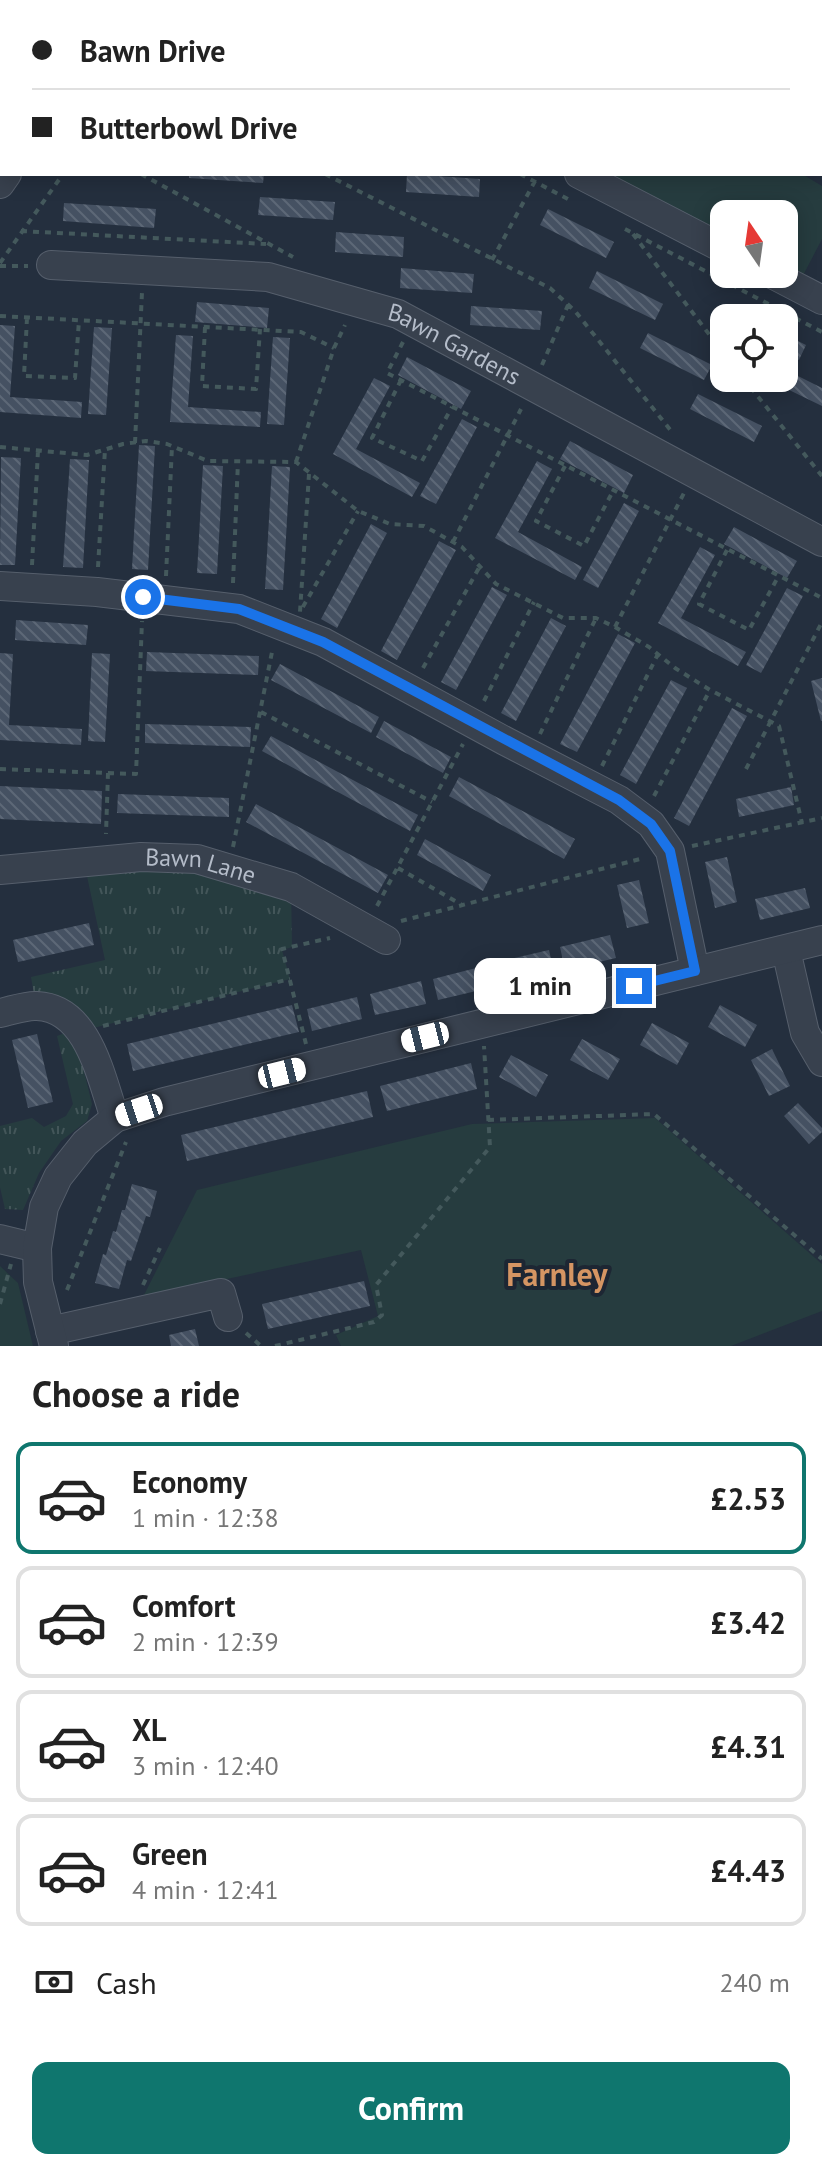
<!DOCTYPE html>
<meta charset="utf-8">
<style>
body{margin:0;font-family:"PT Sans",sans-serif;background:#f6f6f6;color:#222;height:100vh;display:flex;flex-direction:column;font-size:30px;white-space:nowrap}
*{box-sizing:border-box;margin:0}
p{font-size:26px;color:#767676}
.icon{flex:none;width:44px;height:44px;fill:none;stroke:currentColor;stroke-width:2;stroke-linecap:round;stroke-linejoin:round}
.map{position:relative;height:1346px;overflow:hidden}
.sheet{display:flex;flex-direction:column;background:#fff;flex:1}
.sheet>*{flex:none}
.top-card{position:absolute;left:0px;top:0px;width:822px;height:176px;box-shadow:0 4px 20px #0003;display:grid;align-content:center;height:176px;padding:0 32px;background:#fff}
.needle{width:52px;rotate:347deg}
.fabs{position:absolute;left:710px;top:200px;display:grid;gap:16px}
.fabs a{display:grid;place-items:center;width:88px;height:88px;border-radius:16px;background:#fff;box-shadow:0 4px 20px #0003;font-size:40px}
.end{position:absolute;width:36px;height:36px;margin:-18px;border:10px solid #1a73e8;background:#fff;box-shadow:0 0 0 4px #fff}
.from{border-radius:50%}
.bubble{position:absolute;height:56px;border-radius:16px;background:#fff;box-shadow:0 4px 20px #0003;font-size:26px;font-weight:700;line-height:56px;text-align:center}
.car{position:absolute;width:24px;height:48px;margin:-24px -12px;border-radius:10px;box-shadow:0 0 6px 2px #0007;background:linear-gradient(#fff 24%,#345 0 40%,#fff 0 76%,#345 0 86%,#fff 0)}
.top-card b{display:flex;align-items:center;gap:28px;height:76px;font-size:30px}
.top-card b+b{border-top:2px solid #e0e0e0}
.top-card i{width:20px;height:20px;background:#222}
ul{padding:0;list-style:none}
li{display:flex;align-items:center;gap:24px;height:112px;margin:0 16px 12px;padding:0 16px;border:4px solid #e0e0e0;border-radius:16px}
li div{flex:1}
li b{display:block;font-size:30px}
li em{font-style:normal;font-weight:700}
li.selected{border-color:#0f766e}
li>.icon{width:72px;height:72px;stroke-width:1.5}
h2{padding:0 32px;font-size:36px;line-height:96px}
.pay{display:flex;align-items:center;gap:20px;height:88px;padding:0 32px;font-size:30px}
.pay p{margin-inline-start:auto}
.action{display:flex;gap:16px;margin-top:auto;padding:16px 32px}
.action a{flex:1;height:92px;border-radius:16px;background:#0f766e;color:#fff;font-size:32px;font-weight:700;line-height:92px;text-align:center}
.map>svg:first-child{display:block}
.grass{fill:url(#grass-tufts)}
.green{fill:#263c3f}
.building{fill:url(#building-back-hatch)}
.lines{fill:none;stroke-linecap:round;stroke-linejoin:round}
.minor-casing{stroke:#565f6c;stroke-width:30}
.path{stroke:#44595c;stroke-width:4;stroke-dasharray:6 6;stroke-linecap:butt}
.minor{stroke:#38414e;stroke-width:28}
.route{stroke:#1a73e8;stroke-width:10}
.labels{text-anchor:middle;stroke-width:8;stroke-linejoin:round;paint-order:stroke}
.street-label{font-size:24px;fill:#b4bcc9;stroke:#1d2633}
.district-label{font-size:32px;font-weight:bold;fill:#d59563;stroke:#1d2633}
</style>
<div class="map">
<svg width="822" height="1346" viewBox="0 0 822 1346">
<defs>
<pattern id="grass-tufts" width="24" height="20" patternUnits="userSpaceOnUse" patternTransform="scale(2)"><rect width="24" height="20" fill="#263c3f"/><path d="M3 7l-1-3M5 7V3M7 7l1-3M15 17l-1-3M17 17v-4M19 17l1-3" fill="none" stroke="#435659"/></pattern>
<pattern id="building-back-hatch" width="6" height="6" patternUnits="userSpaceOnUse" patternTransform="scale(2)"><rect width="6" height="6" fill="#455162"/><path d="M-1 5l2 2M0 0l6 6M5-1l2 2" fill="none" stroke="#5d6877"/></pattern>
</defs>
<rect width="100%" height="100%" fill="#242f3e"/>
<path class="grass" d="M141 857 291 887 292 947 282 950 290 979 81 1031 36 1006 31 977 105 960 84 862Z
M65 1033 78 1047 92 1104 87 1121 61 1141 39 1173 23 1210 5 1209 0 1187V1126L32 1118 44 1127 66 1116 73 1104 57 1036Z"/>
<path class="green" d="M353 0H746L352 2Z
M579 174H802L822 186V239L797 287 784 274V214H724V249Z
M655 1118 822 1264V1311L731 1346H341L336 1335 378 1316 361 1250 143 1297 197 1190 472 1124Z
M0 1266 18 1283 33 1346H0Z"/>
<path class="building" d="M189 174H264L263 183 189 178Z
M407 174 480 179 479 197 406 192Z
M260 197 335 202 333 220 258 215Z
M64 203 156 209 154 228 63 221Z
M548 209 614 242 606 258 540 225Z
M336 232 404 237 403 257 335 252Z
M401 268 474 274 472 293 400 288Z
M597 271 663 304 655 320 589 288Z
M197 302 269 308 267 328 195 322Z
M471 306 542 311 540 330 470 325Z
M0 325 15 326 10 397 82 402 81 418 0 412Z
M94 327 112 328 106 415 88 414Z
M648 333 712 365 704 380 640 348Z
M784 334 806 345 799 360 784 353Z
M176 335 193 336 188 407 261 412 260 427 170 422Z
M273 337 290 338 284 425 267 424Z
M407 357 471 391 461 409 398 375Z
M792 373 822 388V406L785 388Z
M374 378 390 386 356 449 420 483 412 497 333 454Z
M698 394 762 426 754 442 690 409Z
M462 419 477 427 436 504 420 496Z
M570 441 633 475 624 493 560 459Z
M139 445 155 446 148 570 132 569Z
M1 457 21 458 15 565H0Z
M70 459 89 460 83 568 63 567Z
M537 461 552 469 518 532 582 567 575 580 495 538Z
M203 465 223 466 217 574 197 573Z
M272 466 290 467 283 590 265 589Z
M624 503 639 511 598 588 583 580Z
M371 524 387 533 337 628 321 619Z
M734 527 797 561 787 578 724 544Z
M439 541 456 550 397 660 381 651Z
M700 547 715 555 681 618 746 652 738 666 658 623Z
M492 587 507 595 456 690 441 682Z
M787 588 803 596 761 673 746 665Z
M551 618 566 626 516 721 501 713Z
M16 620 88 625 86 645 15 640Z
M618 634 635 643 577 752 560 744Z
M147 652 259 656 258 675 146 671Z
M0 653 13 654 9 725 82 729 81 745 0 740Z
M92 653 110 654 105 742 88 741Z
M280 664 379 717 371 733 271 680Z
M822 678V721H821L811 681Z
M671 680 687 688 636 784 620 775Z
M732 708 747 716 689 826 674 818Z
M384 721 451 757 443 773 376 737Z
M145 724 251 727 250 747 145 743Z
M271 736 418 815 410 831 262 751Z
M459 777 575 839 564 859 449 796Z
M0 786 102 791 101 824 0 819Z
M791 787 794 805 739 817 736 799Z
M118 794 229 798V817L117 813Z
M256 804 388 875 378 893 246 822Z
M425 839 491 875 483 891 417 855Z
M727 857 737 902 715 908 705 862Z
M639 880 649 923 627 928 617 885Z
M805 888 810 908 760 920 755 899Z
M89 923 94 945 18 962 13 940Z
M610 935 616 958 565 970 560 947Z
M549 950 554 972 502 984 497 962Z
M484 966 489 988 438 1000 433 979Z
M421 981 426 1004 375 1015 370 994Z
M357 997 362 1019 312 1031 307 1009Z
M292 1005 299 1032 133 1071 127 1044Z
M720 1005 757 1025 745 1047 708 1027Z
M652 1023 689 1043 677 1065 640 1045Z
M37 1034 53 1102 28 1108 12 1040Z
M582 1039 620 1059 608 1080 570 1060Z
M772 1049 790 1086 769 1096 751 1060Z
M511 1055 548 1075 536 1097 499 1077Z
M471 1063 477 1089 387 1111 380 1086Z
M367 1091 373 1117 187 1161 181 1135Z
M798 1103 822 1128V1132L809 1144 784 1116Z
M132 1184 157 1191 150 1217 146 1216 131 1261 127 1260 119 1289 95 1283 103 1254 106 1255 113 1231 116 1232 122 1210H125Z
M364 1281 370 1306 268 1329 262 1304Z
M195 1329 199 1346H171L169 1335Z"/>
<g class="lines">
<g class="minor-casing">
<g id="minor">
<path d="M112 2 113 0"/>
<path d="M196 2 197 0"/>
<path d="M579 174 724 249"/>
<path d="M0 184 7 174"/>
<path id="s1" d="M51 265 268 277 398 314 822 542"/>
<path d="M772 274 822 300"/>
<path d="M0 586 97 592 239 609 323 642 505 741 619 800 651 824 670 851 695 971"/>
<path id="s2" d="M0 870 141 857 197 859 291 887 386 940"/>
<path d="M786 950 805 1033 822 1062"/>
<path d="M0 1013C11 1011 26 1005 37 1006 89 1008 101 1079 115 1118"/>
<path d="M0 1239 37 1248"/>
<path d="M50 1331 221 1293 228 1317"/>
<path d="M54 1346 38 1282 37 1248 44 1207 58 1177 85 1143 115 1118 164 1102 822 940"/>
</g>
</g>
<path class="path" d="M562 0 563 2
M786 0 791 2
M820 14H822
M141 174 293 257
M325 174 550 288 575 311 672 432
M520 174 568 199
M625 229 822 332
M21 231 266 244
M633 234 724 354
M492 260 535 181
M0 263 63 174
M0 266H28
M0 316 301 332 334 348
M27 318 24 376 75 378 79 320
M205 327 202 386 256 389 260 329
M403 342 387 373 822 598
M542 365 568 305
M743 378 822 476
M401 380 372 438 422 461 452 407
M135 443 142 292
M0 447 87 455 123 444 146 441 167 444 208 461 296 462 358 511 390 524 424 526 462 547 496 584 563 618H596L615 627 649 647 675 668 710 690 779 726 802 823
M296 462 334 348 345 325
M565 466 536 521 584 546 613 491
M309 474 300 612 358 511
M453 542 521 409
M727 550 699 604 749 630 778 577
M32 565 38 451
M98 567 105 449
M166 576 172 446
M233 583 238 461
M615 627 684 493
M423 668 480 566
M484 701 534 602
M261 712 432 802
M540 734 596 618
M602 766 658 654
M0 769 108 773 106 834
M746 769 822 622
M108 773 136 774 142 621
M654 796 710 690
M692 846 822 818
M233 847 273 647
M398 868 462 905
M377 906 463 744
M401 921 644 858
M103 1026 290 979
M306 1044 282 949 330 938
M488 1120 654 1114 822 1259
M143 1285 160 1248
M67 1290 126 1142
M0 1304 11 1264
M246 1333 261 1346
M275 1346 374 1322 382 1315 376 1285 490 1147 484 1046"/>
<use href="#minor" class="minor"/>
</g>
<g class="lines">
<path class="route" d="M143 597 239 609 323 642 619 800 651 824 670 851 695 971 634 986"/>
</g>
<g class="labels">
<g class="street-label">
<text dy="8" stroke="none"><textPath href="#s1" startOffset="416">Bawn Gardens</textPath></text>
<text dy="8" stroke="none"><textPath href="#s2" startOffset="202">Bawn Lane</textPath></text>
</g>
<g class="district-label">
<text x="557" y="1286">Farnley</text>
</g>
</g>
</svg>
<div class="fabs">
<a><svg class="needle" viewBox="-14 -14 28 28"><path d="M0-13l5 13h-10z" fill="#e53935"/><path d="M0 13l5-13h-10z" fill="#767676"/></svg></a>
<a><svg class="icon" aria-label="locate" viewBox="0 0 24 24"><circle cx="12" cy="12" r="6"/><path d="M12 2v4M12 18v4M2 12h4M18 12h4"/></svg></a>
</div>
<i class="end from" style="left:143px;top:597px"></i>
<i class="end" style="left:634px;top:986px"></i>
<div class="bubble" style="left:474px;top:958px;width:132px">1 min</div>
<i class="car" style="left:425px;top:1037px;rotate:256deg"></i>
<i class="car" style="left:282px;top:1073px;rotate:76deg"></i>
<i class="car" style="left:139px;top:1110px;rotate:252deg"></i>
<div class="top-card">
<b><i class="from"></i>Bawn Drive</b>
<b><i></i>Butterbowl Drive</b>
</div>
</div>
<section class="sheet">
<h2>Choose a ride</h2>
<ul>
<li class="selected"><svg class="icon" aria-label="car" viewBox="0 0 24 24"><path d="M5 17H2v-5l4-1 3-4h7l3 4 3 1v5h-3M9 17h6M6 11h13"/><circle cx="7" cy="17" r="2"/><circle cx="17" cy="17" r="2"/></svg><div><b>Economy</b><p>1 min · 12:38</p></div><em>£2.53</em></li>
<li><svg class="icon" aria-label="car" viewBox="0 0 24 24"><path d="M5 17H2v-5l4-1 3-4h7l3 4 3 1v5h-3M9 17h6M6 11h13"/><circle cx="7" cy="17" r="2"/><circle cx="17" cy="17" r="2"/></svg><div><b>Comfort</b><p>2 min · 12:39</p></div><em>£3.42</em></li>
<li><svg class="icon" aria-label="car" viewBox="0 0 24 24"><path d="M5 17H2v-5l4-1 3-4h7l3 4 3 1v5h-3M9 17h6M6 11h13"/><circle cx="7" cy="17" r="2"/><circle cx="17" cy="17" r="2"/></svg><div><b>XL</b><p>3 min · 12:40</p></div><em>£4.31</em></li>
<li><svg class="icon" aria-label="car" viewBox="0 0 24 24"><path d="M5 17H2v-5l4-1 3-4h7l3 4 3 1v5h-3M9 17h6M6 11h13"/><circle cx="7" cy="17" r="2"/><circle cx="17" cy="17" r="2"/></svg><div><b>Green</b><p>4 min · 12:41</p></div><em>£4.43</em></li>
</ul>
<div class="pay"><svg class="icon" aria-label="cash" viewBox="0 0 24 24"><path d="M3 7h18v10H3z"/><circle cx="12" cy="12" r="2"/></svg>Cash<p>240 m</p></div>
<div class="action"><a>Confirm</a></div>
</section>
